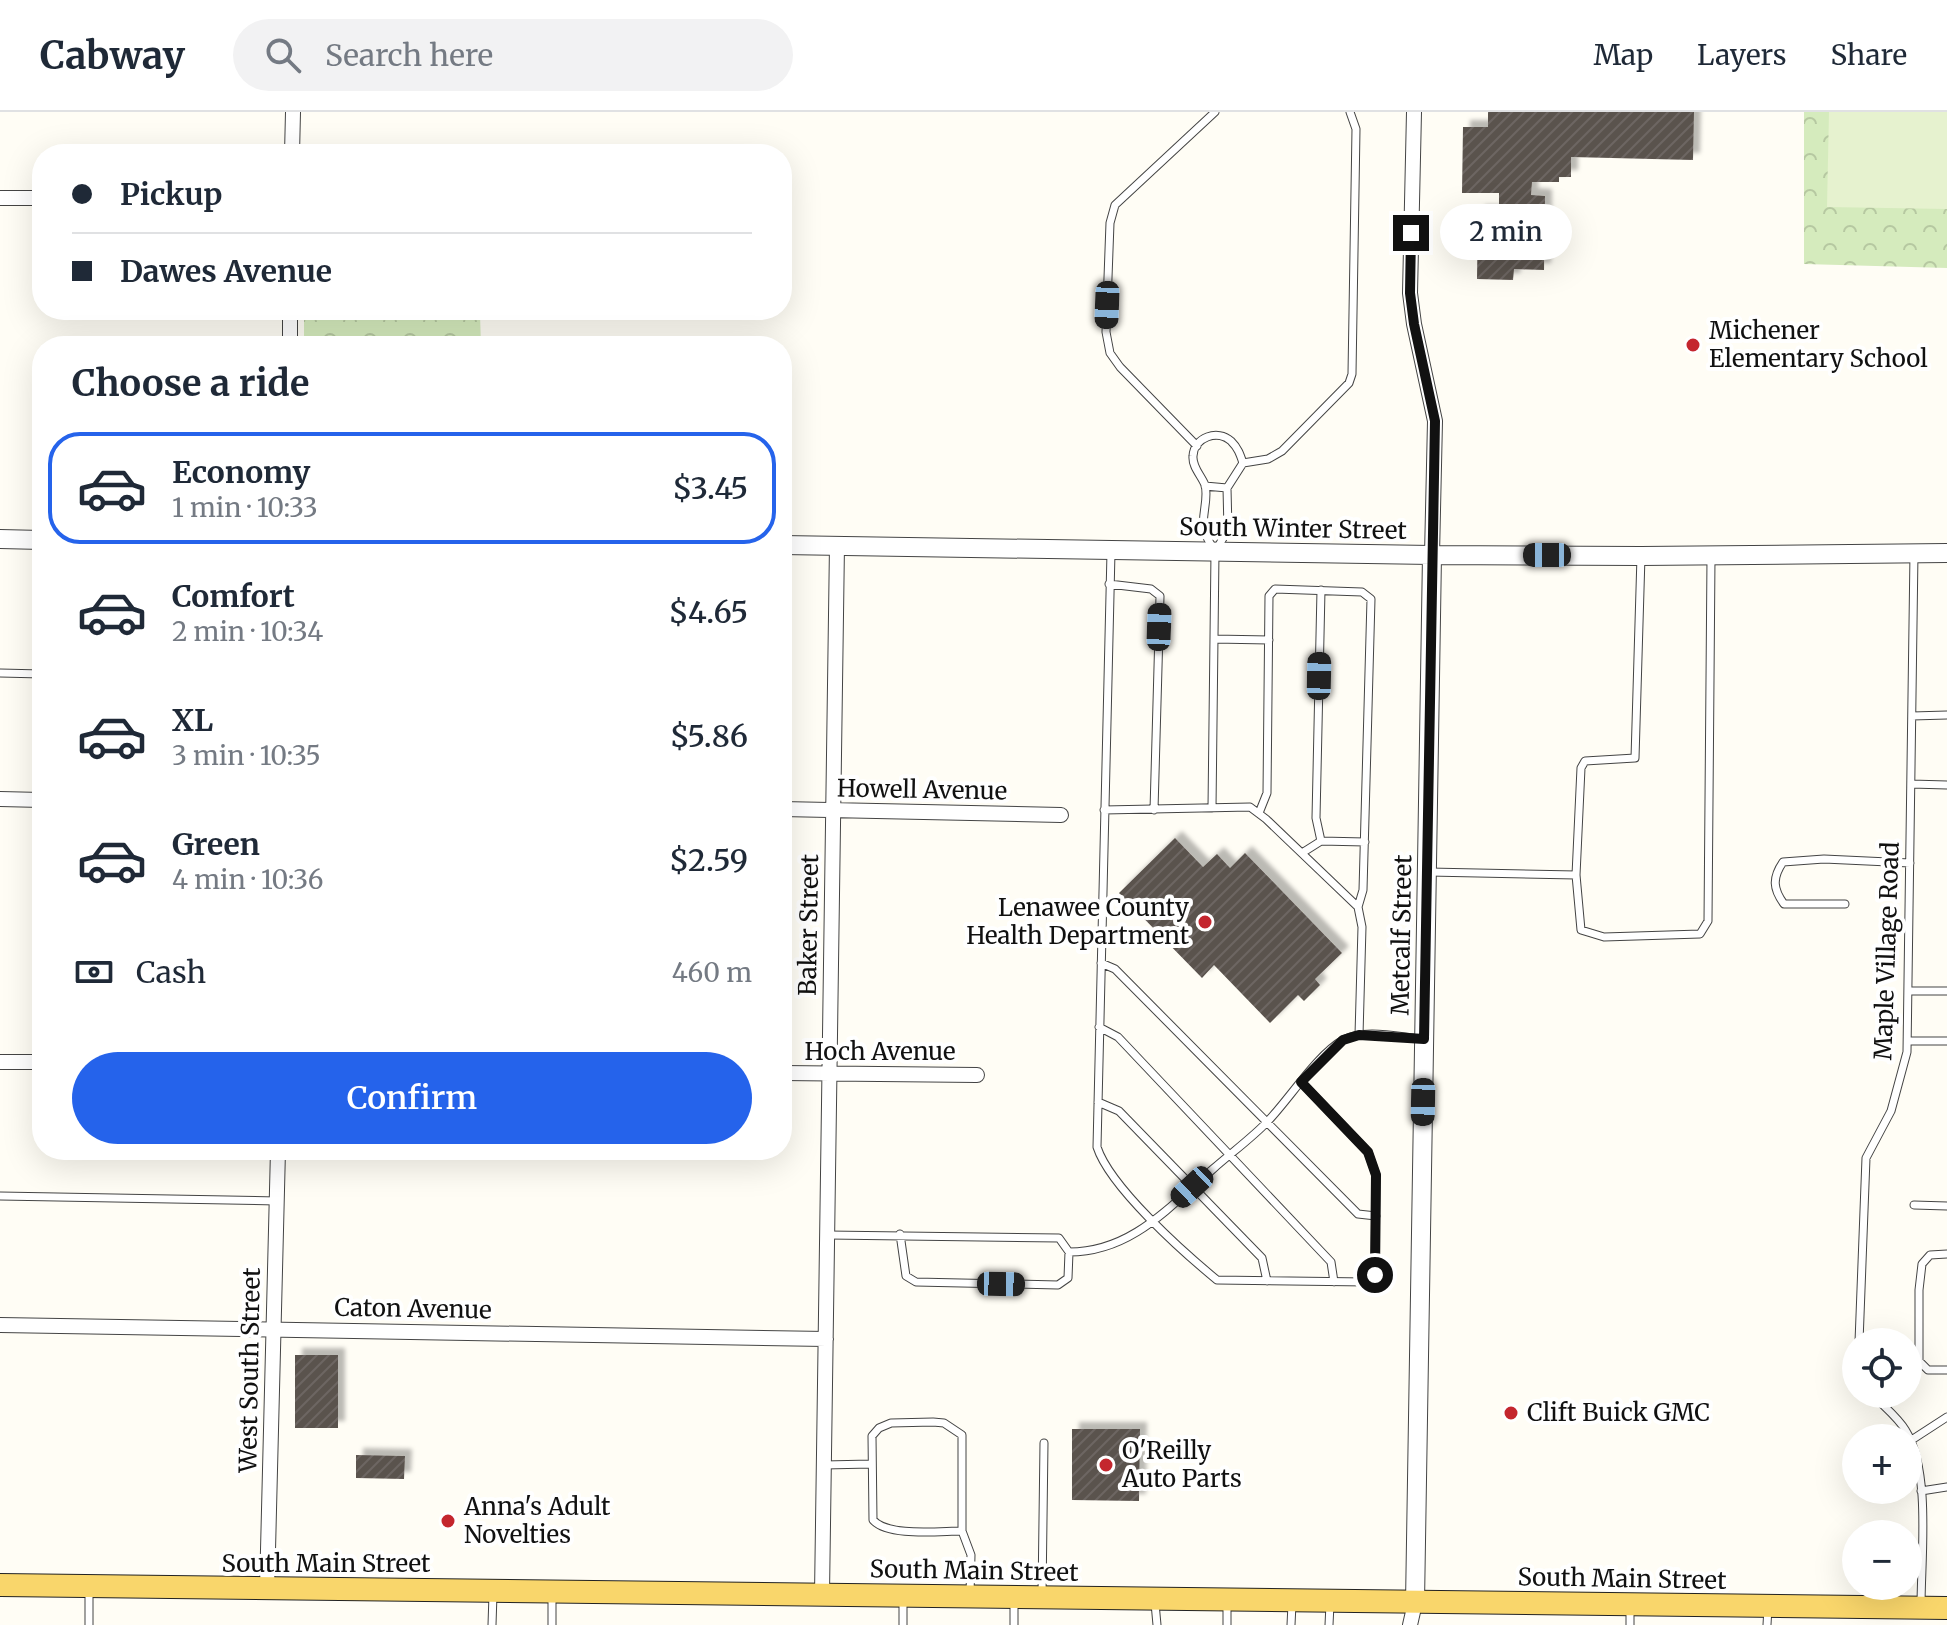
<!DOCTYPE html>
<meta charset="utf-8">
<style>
body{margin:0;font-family:Merriweather,serif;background:#f2f2f3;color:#1f2937;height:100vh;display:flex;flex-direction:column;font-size:30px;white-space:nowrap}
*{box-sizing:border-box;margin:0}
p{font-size:26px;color:#747a83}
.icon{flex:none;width:44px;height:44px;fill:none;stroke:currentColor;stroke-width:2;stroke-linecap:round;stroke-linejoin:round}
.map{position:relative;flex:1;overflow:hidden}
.sheet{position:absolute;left:32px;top:224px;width:760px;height:824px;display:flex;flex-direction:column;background:#fff;border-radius:32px;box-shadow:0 8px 32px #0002}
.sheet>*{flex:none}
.hud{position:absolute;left:32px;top:32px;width:760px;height:176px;border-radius:32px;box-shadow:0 8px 32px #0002;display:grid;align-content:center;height:176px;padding:0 40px;background:#fff}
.tools{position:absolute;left:1842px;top:1216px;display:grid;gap:16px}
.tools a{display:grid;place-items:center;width:80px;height:80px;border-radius:50%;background:#fff;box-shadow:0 8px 32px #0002;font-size:40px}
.end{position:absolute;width:36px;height:36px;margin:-18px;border:10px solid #111;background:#fff;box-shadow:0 0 0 4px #fff}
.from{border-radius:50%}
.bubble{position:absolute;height:56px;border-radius:28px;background:#fff;box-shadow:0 8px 32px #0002;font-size:26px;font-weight:600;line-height:56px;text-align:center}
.car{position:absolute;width:24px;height:48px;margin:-24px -12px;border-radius:10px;box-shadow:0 0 6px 2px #0007;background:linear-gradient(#222 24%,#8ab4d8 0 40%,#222 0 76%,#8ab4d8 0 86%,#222 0)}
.hud b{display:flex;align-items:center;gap:28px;height:76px;font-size:30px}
.hud b+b{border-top:2px solid #e0e1e3}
.hud i{width:20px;height:20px;background:#1f2937}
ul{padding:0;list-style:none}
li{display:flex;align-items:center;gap:24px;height:112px;margin:0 16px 12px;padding:0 24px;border:4px solid transparent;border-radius:32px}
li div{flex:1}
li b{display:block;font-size:30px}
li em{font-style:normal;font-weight:600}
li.on{border-color:#2563eb}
li>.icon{width:72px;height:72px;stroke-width:1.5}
h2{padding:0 40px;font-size:36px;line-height:96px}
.pay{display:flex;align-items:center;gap:20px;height:88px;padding:0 40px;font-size:30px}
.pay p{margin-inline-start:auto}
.primary-button{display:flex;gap:16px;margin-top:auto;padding:16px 40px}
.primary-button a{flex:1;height:92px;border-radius:48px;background:#2563eb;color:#fff;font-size:32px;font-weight:600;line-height:92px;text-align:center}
header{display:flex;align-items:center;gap:48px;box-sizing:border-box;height:112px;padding:0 40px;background:#fff;border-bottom:2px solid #e0e1e3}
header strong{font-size:38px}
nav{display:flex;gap:44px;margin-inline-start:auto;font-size:28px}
.search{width:560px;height:72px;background:#f2f2f3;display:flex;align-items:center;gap:20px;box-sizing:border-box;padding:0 28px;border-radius:44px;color:#747a83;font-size:30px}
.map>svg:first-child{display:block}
.park{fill:url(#park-crowns)}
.pitch{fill:#e6f2cf}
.building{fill:url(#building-hatch);filter:url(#shadow)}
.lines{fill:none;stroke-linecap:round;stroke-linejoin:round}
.service-casing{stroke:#444;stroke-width:9}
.minor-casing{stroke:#444;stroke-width:16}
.tertiary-casing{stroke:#444;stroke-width:20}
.primary-casing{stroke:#222;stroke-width:24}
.service{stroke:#fff;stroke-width:7}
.minor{stroke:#fff;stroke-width:14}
.tertiary{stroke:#fff;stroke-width:18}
.primary{stroke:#f9d66b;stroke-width:22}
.route{stroke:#111;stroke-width:10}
.poi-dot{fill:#c4262e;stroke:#fff;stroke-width:3}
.labels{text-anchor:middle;stroke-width:8;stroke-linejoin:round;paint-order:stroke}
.poi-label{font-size:24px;fill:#111;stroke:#fff;text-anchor:start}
.street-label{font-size:24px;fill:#111;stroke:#fff}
</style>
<header>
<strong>Cabway</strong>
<div class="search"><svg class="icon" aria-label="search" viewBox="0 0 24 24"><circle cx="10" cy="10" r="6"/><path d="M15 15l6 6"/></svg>Search here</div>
<nav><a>Map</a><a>Layers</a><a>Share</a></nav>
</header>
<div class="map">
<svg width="1947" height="1513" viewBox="0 0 1947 1513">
<defs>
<pattern id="park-crowns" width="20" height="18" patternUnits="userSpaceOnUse" patternTransform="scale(2)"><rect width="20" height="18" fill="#d5ebbd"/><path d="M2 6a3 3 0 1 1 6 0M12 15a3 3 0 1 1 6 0" fill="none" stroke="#b6c8a1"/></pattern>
<pattern id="building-hatch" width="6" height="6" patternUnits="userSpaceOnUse" patternTransform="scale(2)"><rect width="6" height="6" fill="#5a524d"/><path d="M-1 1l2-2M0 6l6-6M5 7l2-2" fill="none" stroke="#6d6662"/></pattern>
<filter id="shadow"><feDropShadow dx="7" dy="-7" stdDeviation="2" flood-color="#0004"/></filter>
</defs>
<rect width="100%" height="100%" fill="#fffdf5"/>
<path class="park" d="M1804 0H1947V156L1804 152Z
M304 200 480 202 481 234H304Z"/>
<path class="pitch" d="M1829 0H1947V97L1827 95Z"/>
<path class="building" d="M1488 0H1694L1693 48 1571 45V65H1559V70H1532L1531 83 1545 84 1544 158 1514 157 1513 168 1477 167 1478 100H1499V81H1462L1463 15H1488Z
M1175 726 1203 755 1217 742 1230 756 1245 741 1342 841 1315 867 1320 873 1304 889 1298 883 1270 911 1214 853 1202 866 1119 781Z
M295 1243H338V1316H295Z
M1072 1317H1140L1139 1389 1072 1388Z
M356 1343 405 1344 404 1367 356 1366Z"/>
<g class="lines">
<g class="service-casing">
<path id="service" d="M1197 334 1120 255 1110 241 1106 220 1110 111 1115 93 1215 0
M1243 351 1268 347 1282 339 1349 271 1352 262 1356 17 1350 0
M1205 374 1227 376
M1111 440 1097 1035C1110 1075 1183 1140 1217 1168L1367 1170 1375 1163 1376 1063 1368 1040 1301 970
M1109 472 1151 477 1160 484 1154 698
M1321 478 1316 706 1321 729
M1214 527 1269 528
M0 561 42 562
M1912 604 1947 603
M1911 672 1947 673
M1212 696 1215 440C1212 433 1205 425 1204 417 1201 404 1209 387 1205 373 1201 363 1192 355 1193 344 1194 325 1218 317 1231 329 1238 336 1240 342 1243 351L1227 376 1228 418 1216 438
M1104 698 1250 695 1266 707 1358 795 1362 815 1359 923
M1259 701 1267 681 1269 484 1275 477 1362 480 1371 487 1363 778 1358 795
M1302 741 1321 729 1365 730
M1429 760 1576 763 1581 656 1585 649 1635 646 1641 444
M1576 763 1581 818 1604 825 1700 822 1708 809 1711 446
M1845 792H1784C1773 777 1772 766 1783 750L1824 747 1910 751
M1101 851 1115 857 1358 1102 1376 1104
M1909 879H1947
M1099 915 1118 925 1331 1150 1334 1170
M1908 929H1947
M1098 990 1119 999 1262 1146 1267 1169
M0 1084 277 1089
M1914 1093 1947 1094
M900 1122 906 1164 916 1170 1058 1173 1068 1166 1069 1140
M828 1123 1059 1126 1069 1140C1131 1140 1169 1095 1213 1057 1231 1041 1252 1026 1268 1009 1290 986 1317 943 1343 928 1364 916 1399 925 1422 927
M1947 1142 1930 1143 1922 1152 1919 1178V1249L1928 1258H1947
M1859 1230 1866 1046 1891 999 1907 940 1914 441
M1872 1282C1883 1294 1898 1305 1906 1319 1931 1360 1921 1446 1921 1494
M1910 1329 1947 1305
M824 1353 871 1352
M1921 1379 1947 1375
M962 1419C939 1419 888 1425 873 1408L872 1324 879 1316 891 1311 933 1310 944 1311 962 1323V1419L971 1443 970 1482
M1042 1483 1044 1331
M1155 1491 1157 1513
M1630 1495V1513
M89 1513V1477
M492 1513 493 1482
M552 1513V1483
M903 1513V1486
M1014 1513V1487
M1227 1513V1491
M1291 1513 1292 1492
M1329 1513 1330 1492
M1767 1513 1768 1495"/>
</g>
<g class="minor-casing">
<path id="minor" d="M1414 0 1410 181 1414 212 1435 309 1432 443
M292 42 293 0
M0 86H42
M290 234V198
M0 687 42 688
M782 697 1061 703
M0 950H42
M782 961 977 963
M0 1213 826 1227
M267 1478 278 1038
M822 1482 837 433
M1410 1513 1415 1491"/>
</g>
<g class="tertiary-casing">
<path id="tertiary" d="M0 427 42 428
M782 433 1432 443 1641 444 1947 441
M1415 1491 1432 443"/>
</g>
<g class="primary-casing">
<path id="primary" d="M0 1473 1947 1496"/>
</g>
<use href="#service" class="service"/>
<use href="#minor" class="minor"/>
<use href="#tertiary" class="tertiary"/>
<use href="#primary" class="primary"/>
</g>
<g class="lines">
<path class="route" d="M1375 1163 1376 1063 1368 1040 1301 970 1343 928 1359 923 1424 927 1435 309 1414 212 1410 181 1411 121"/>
</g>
<g class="poi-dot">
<circle cx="1693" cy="233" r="8"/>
<circle cx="1205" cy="810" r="8"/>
<circle cx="1511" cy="1301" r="8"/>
<circle cx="1106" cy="1353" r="8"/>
<circle cx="448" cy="1409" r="8"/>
</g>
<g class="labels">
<g class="poi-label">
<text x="1709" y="227">Michener<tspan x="1709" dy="28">Elementary School</tspan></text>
<text x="1189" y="804" text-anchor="end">Lenawee County<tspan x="1189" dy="28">Health Department</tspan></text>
<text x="1527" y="1309">Clift Buick GMC</text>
<text x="1122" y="1347">O'Reilly<tspan x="1122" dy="28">Auto Parts</tspan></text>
<text x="464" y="1403">Anna's Adult<tspan x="464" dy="28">Novelties</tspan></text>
</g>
<g class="street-label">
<text transform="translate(1293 417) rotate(1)" y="8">South Winter Street</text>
<text transform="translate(922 678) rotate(1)" y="8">Howell Avenue</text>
<text transform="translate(809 813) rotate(-89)" y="8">Baker Street</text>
<text transform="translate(1402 823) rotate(-89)" y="8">Metcalf Street</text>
<text transform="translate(1887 839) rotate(-88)" y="8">Maple Village Road</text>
<text x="880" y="948">Hoch Avenue</text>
<text transform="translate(413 1197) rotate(1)" y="8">Caton Avenue</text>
<text transform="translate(250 1258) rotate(-89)" y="8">West South Street</text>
<text x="326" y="1460">South Main Street</text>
<text transform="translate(974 1459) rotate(1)" y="8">South Main Street</text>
<text transform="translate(1622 1467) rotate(1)" y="8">South Main Street</text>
</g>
</g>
</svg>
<div class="tools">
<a><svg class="icon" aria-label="locate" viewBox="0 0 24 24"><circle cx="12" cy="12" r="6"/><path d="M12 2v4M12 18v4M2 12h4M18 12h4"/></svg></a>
<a>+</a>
<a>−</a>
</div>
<i class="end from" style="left:1375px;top:1163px"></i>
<i class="end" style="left:1411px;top:121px"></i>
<div class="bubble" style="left:1440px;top:92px;width:132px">2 min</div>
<i class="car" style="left:1107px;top:193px;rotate:182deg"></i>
<i class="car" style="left:1547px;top:443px;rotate:270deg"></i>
<i class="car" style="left:1159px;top:515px;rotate:2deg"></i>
<i class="car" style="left:1319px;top:564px;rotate:1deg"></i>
<i class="car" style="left:1423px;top:990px;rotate:181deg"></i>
<i class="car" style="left:1192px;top:1075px;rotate:227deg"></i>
<i class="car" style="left:1001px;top:1172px;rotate:91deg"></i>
<div class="hud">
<b><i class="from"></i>Pickup</b>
<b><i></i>Dawes Avenue</b>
</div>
<section class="sheet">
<h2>Choose a ride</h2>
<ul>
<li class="on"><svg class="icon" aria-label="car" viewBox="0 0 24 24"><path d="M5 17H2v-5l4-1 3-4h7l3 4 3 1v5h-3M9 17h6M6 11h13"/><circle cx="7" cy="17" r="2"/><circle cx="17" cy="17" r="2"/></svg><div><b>Economy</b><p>1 min · 10:33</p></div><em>$3.45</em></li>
<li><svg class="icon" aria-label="car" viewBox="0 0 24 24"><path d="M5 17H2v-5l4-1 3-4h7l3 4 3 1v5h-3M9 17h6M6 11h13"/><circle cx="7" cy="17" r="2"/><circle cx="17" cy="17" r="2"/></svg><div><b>Comfort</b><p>2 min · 10:34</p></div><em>$4.65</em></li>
<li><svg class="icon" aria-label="car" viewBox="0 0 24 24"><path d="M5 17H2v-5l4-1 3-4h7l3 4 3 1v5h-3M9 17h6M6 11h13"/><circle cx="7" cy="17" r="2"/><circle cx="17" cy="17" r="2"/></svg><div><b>XL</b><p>3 min · 10:35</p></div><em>$5.86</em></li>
<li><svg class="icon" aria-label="car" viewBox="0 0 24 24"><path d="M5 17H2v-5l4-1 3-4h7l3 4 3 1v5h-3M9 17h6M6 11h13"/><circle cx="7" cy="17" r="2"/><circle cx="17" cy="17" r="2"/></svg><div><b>Green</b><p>4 min · 10:36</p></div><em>$2.59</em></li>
</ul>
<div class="pay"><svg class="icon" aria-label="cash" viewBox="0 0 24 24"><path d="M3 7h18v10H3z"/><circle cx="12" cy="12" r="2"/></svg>Cash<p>460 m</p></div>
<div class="primary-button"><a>Confirm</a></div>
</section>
</div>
